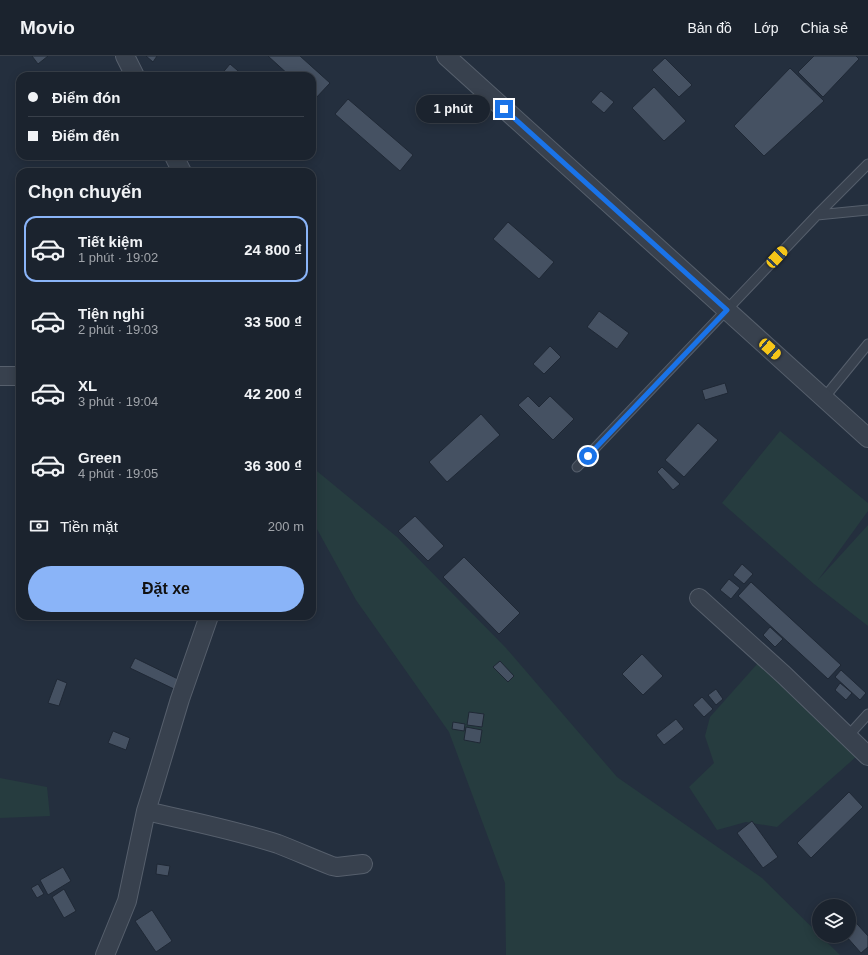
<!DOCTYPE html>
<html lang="vi">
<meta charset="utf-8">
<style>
body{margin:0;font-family:Helvetica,sans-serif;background:#242b36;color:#f1f3f6;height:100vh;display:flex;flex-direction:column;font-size:15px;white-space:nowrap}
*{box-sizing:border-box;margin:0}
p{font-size:13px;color:#a0a4aa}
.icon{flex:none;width:22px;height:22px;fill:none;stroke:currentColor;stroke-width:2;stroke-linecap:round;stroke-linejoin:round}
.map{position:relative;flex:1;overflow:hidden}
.details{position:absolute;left:16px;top:112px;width:300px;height:452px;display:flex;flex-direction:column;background:#1b232e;border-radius:12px;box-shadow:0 2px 10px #0003,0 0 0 1px #39404a}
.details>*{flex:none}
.hud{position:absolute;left:16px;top:16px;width:300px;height:88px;border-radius:12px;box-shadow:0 2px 10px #0003,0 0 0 1px #39404a;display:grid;align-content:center;height:88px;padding:0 12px;background:#1b232e}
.fabs{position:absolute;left:812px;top:843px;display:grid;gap:8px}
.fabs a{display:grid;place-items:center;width:44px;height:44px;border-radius:50%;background:#1b232e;box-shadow:0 2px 10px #0003,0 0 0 1px #39404a;font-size:20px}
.end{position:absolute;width:18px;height:18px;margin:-9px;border:5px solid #1a73e8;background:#fff;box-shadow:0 0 0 2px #fff}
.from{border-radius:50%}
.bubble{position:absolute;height:28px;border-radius:14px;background:#1b232e;box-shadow:0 2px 10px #0003,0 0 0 1px #39404a;font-size:13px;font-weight:600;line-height:28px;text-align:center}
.car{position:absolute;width:12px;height:24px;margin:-12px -6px;border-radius:5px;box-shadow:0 0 3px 1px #0007;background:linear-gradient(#f5c518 24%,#345 0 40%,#f5c518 0 76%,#345 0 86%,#f5c518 0)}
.hud b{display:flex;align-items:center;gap:14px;height:38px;font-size:15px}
.hud b+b{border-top:1px solid #39404a}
.hud i{width:10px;height:10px;background:#f1f3f6}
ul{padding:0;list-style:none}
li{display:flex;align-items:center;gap:12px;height:66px;margin:0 8px 6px;padding:0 4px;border:2px solid transparent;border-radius:12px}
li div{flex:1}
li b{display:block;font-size:15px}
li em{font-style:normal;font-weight:600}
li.current{border-color:#8ab4f8}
li>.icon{width:36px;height:36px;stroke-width:1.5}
h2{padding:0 12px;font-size:18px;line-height:48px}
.pay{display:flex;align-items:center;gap:10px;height:44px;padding:0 12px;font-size:15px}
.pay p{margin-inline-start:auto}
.button{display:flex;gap:8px;margin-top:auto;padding:8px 12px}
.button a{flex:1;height:46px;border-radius:24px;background:#8ab4f8;color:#111;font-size:16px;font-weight:600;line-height:46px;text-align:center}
header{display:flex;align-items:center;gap:24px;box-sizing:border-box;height:56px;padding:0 20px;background:#1b232e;border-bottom:1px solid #39404a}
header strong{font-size:19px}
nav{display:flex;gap:22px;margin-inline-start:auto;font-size:14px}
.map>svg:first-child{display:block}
.green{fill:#263c3f}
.building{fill:#455162;stroke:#1f2835}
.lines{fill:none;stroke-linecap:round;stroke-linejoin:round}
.lane-casing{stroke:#565f6c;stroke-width:11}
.street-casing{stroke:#565f6c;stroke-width:20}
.lane{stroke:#38414e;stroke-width:9}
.street{stroke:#38414e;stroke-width:18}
.route{stroke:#1a73e8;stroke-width:5}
</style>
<header>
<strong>Movio</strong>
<nav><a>Bản đồ</a><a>Lớp</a><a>Chia sẻ</a></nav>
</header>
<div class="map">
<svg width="868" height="899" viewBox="0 0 868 899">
<rect width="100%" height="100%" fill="#242f3e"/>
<path class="green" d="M780 375 868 447V455L818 524 868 469V570L814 528 722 447Z
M312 411 397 481 506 592 617 721 762 822 840 899H506L505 827 449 676 356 544 312 464Z
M758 607 857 700 777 771 746 766 717 774 689 731 714 707 705 680 710 661Z
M0 722 47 731 50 760 0 762Z"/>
<path class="building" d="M32 0H48L38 8Z
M146 0H157L153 6Z
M268 0H300L330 27 315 43 312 40V20H290Z
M814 0H856L859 3 823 41 798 16Z
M665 2 692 29 679 41 652 14Z
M230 8 244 20H220Z
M790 12 824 45 764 100 734 70Z
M654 31 686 65 664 85 632 52Z
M601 35 614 46 604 57 591 46Z
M348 43 413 99 400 115 335 58Z
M508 166 554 206 539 223 493 183Z
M599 255 629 277 617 293 587 271Z
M550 290 561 301 544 318 533 308Z
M725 327 728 337 705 344 702 334Z
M528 340 539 351 550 340 574 363 553 384 518 349Z
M481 358 500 379 447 426 429 406Z
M698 367 718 384 684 421 665 404Z
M662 411 680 428 673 434 657 416Z
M415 460 444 490 428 505 398 475Z
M464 501 520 557 499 578 443 521Z
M742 508 753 518 744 528 733 519Z
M729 523 740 532 731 543 720 534Z
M751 526 841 609 828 623 738 540Z
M770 571 783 583 775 591 763 579Z
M642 598 663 620 643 639 622 618Z
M135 602 180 624 176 634 130 612Z
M500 605 514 620 508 626 493 611Z
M841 614 866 637 860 644 835 621Z
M57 623 67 627 59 650 48 647Z
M840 627 852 637 846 644 835 634Z
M716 633 723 643 716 649 708 639Z
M702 641 713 653 704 661 693 649Z
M469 656 484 658 482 671 467 669Z
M676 663 684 673 664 689 656 679Z
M453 666 465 668 464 675 452 673Z
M466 671 482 674 480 687 464 684Z
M113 675 130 682 126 694 108 687Z
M849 736 863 751 811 802 797 787Z
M752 765 778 801 763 812 737 777Z
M157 808 170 810 168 820 156 818Z
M63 811 71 825 48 839 40 824Z
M38 828 44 838 37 842 31 832Z
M64 833 76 855 64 862 52 841Z
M152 854 172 885 156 896 135 865Z
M849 859 868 880V891L861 897 846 880H849Z"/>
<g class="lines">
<g class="lane-casing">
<path id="lane" d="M817 159 868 154
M824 342 868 288
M577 411 817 159 868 108
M848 680 868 658"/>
</g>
<g class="street-casing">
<path id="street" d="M125 0 135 20
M446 0 868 382
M174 100 182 116
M0 320H20
M699 542 784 619 868 700
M146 755C190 765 235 774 278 788 296 795 314 803 332 810L337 811 363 808
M105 899 127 845 146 755 152 736 180 643 209 560"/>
</g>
<use href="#lane" class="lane"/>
<use href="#street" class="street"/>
</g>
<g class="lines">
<path class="route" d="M504 53 727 254 588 400"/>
</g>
</svg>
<div class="fabs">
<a><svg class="icon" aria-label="layers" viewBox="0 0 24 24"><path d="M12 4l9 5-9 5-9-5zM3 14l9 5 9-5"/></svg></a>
</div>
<i class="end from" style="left:588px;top:400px"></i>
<i class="end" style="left:504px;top:53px"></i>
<div class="bubble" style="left:416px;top:39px;width:74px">1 phút</div>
<i class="car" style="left:777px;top:201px;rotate:43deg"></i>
<i class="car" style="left:770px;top:293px;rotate:132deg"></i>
<div class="hud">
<b><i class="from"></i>Điểm đón</b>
<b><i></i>Điểm đến</b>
</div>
<section class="details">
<h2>Chọn chuyến</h2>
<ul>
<li class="current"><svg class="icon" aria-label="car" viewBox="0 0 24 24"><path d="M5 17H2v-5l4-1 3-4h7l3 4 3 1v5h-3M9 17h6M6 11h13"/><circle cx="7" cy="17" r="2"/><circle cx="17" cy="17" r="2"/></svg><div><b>Tiết kiệm</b><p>1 phút · 19:02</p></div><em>24 800 ₫</em></li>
<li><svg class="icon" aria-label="car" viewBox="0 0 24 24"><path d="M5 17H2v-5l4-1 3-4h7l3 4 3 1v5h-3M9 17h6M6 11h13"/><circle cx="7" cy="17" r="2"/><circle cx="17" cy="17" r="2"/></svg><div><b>Tiện nghi</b><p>2 phút · 19:03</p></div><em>33 500 ₫</em></li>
<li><svg class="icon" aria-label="car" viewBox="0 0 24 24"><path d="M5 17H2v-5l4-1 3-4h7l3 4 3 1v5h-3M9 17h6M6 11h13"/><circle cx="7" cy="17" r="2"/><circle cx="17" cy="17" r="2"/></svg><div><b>XL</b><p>3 phút · 19:04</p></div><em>42 200 ₫</em></li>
<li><svg class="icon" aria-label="car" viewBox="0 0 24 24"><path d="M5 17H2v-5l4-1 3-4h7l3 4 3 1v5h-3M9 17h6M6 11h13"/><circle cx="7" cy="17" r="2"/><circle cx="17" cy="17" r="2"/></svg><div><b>Green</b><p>4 phút · 19:05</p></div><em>36 300 ₫</em></li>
</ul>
<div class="pay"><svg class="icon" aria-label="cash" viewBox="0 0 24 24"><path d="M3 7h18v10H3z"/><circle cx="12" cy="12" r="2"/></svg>Tiền mặt<p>200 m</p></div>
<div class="button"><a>Đặt xe</a></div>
</section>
</div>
